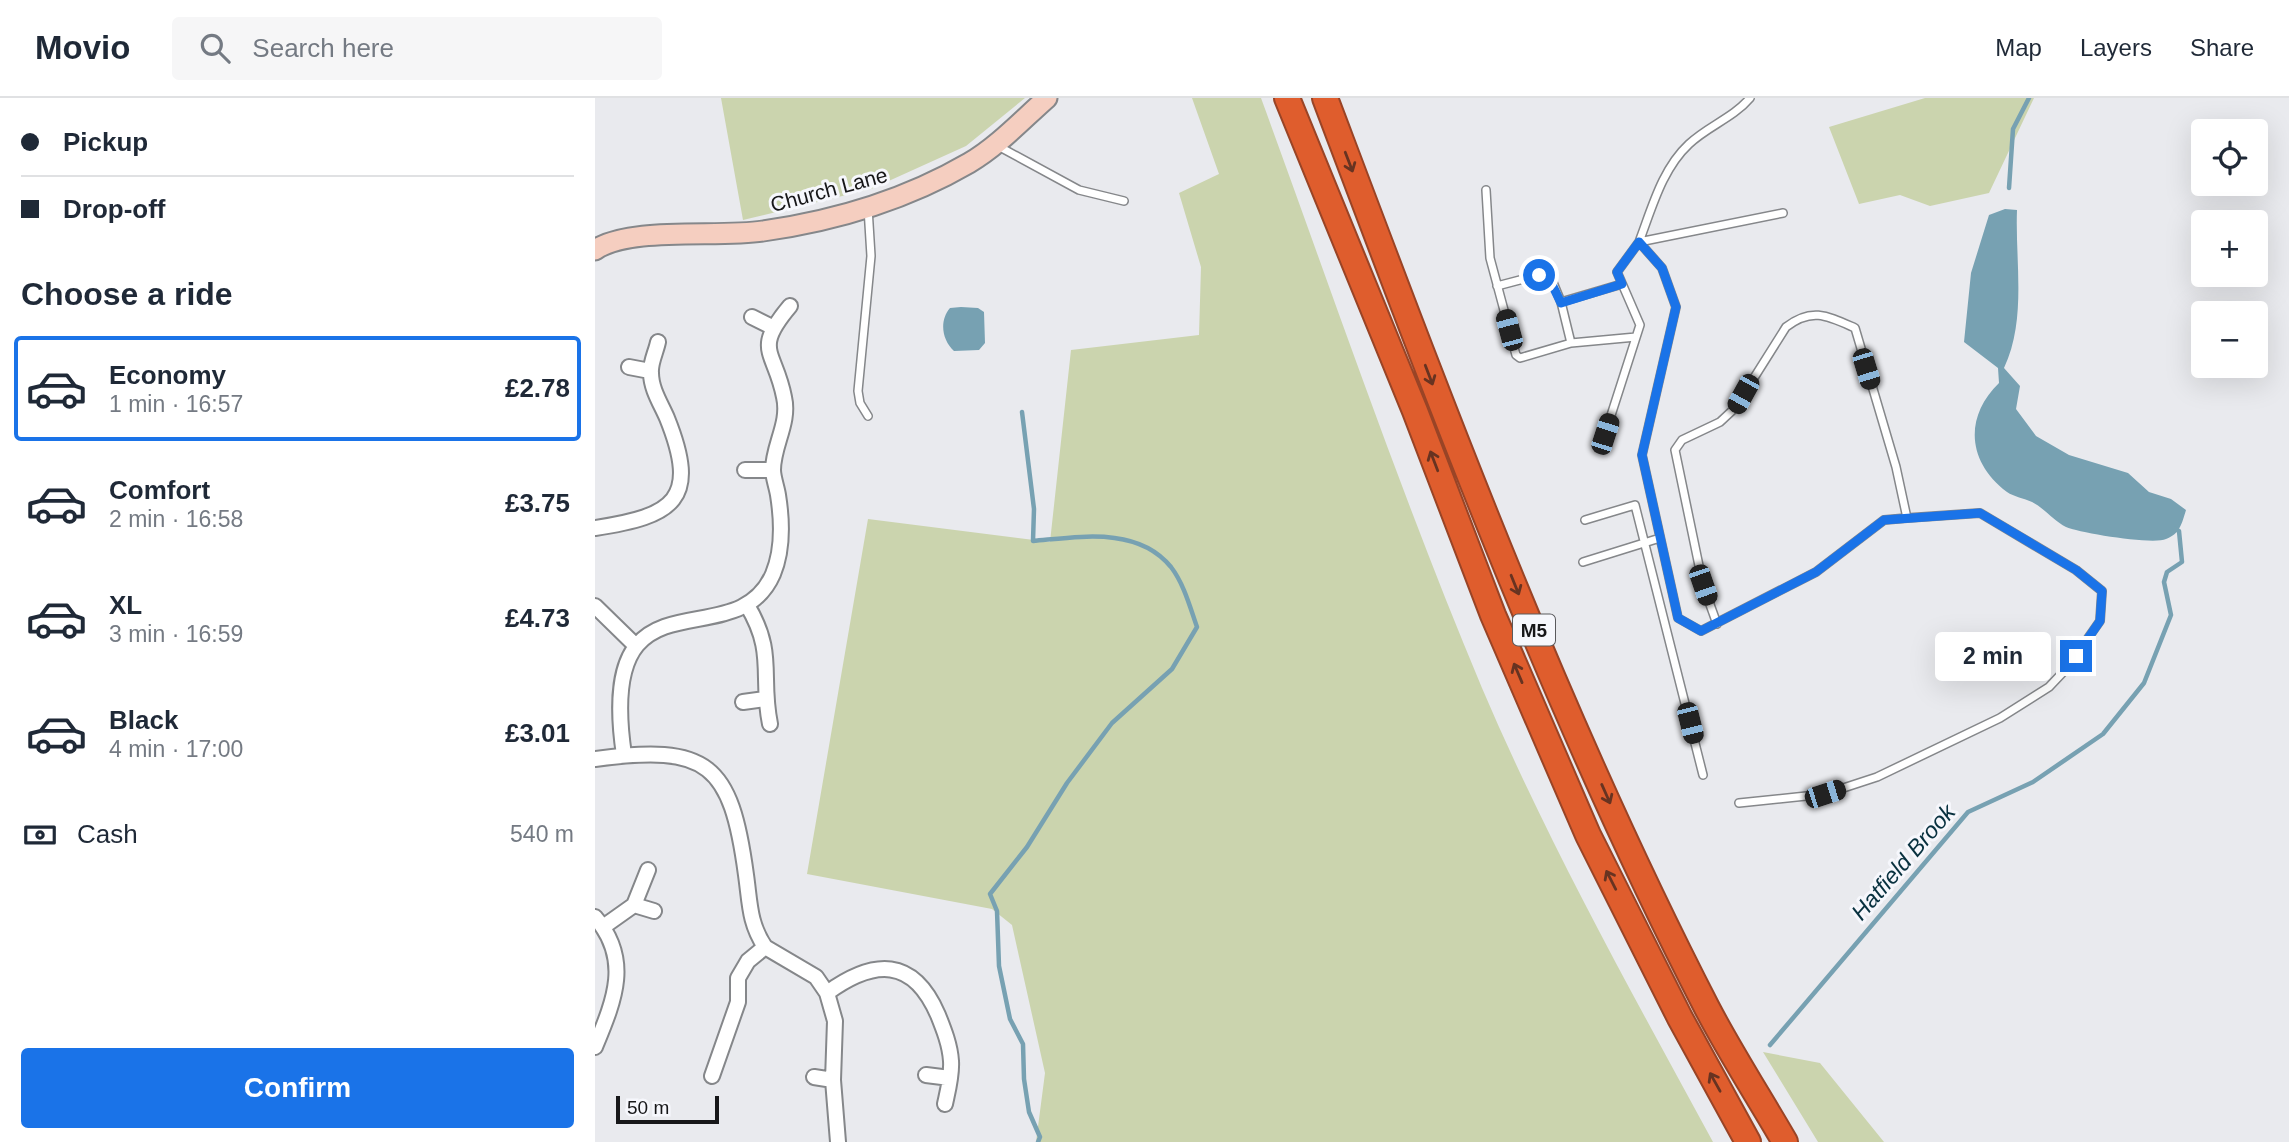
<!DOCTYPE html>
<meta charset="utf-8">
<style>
body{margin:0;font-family:Helvetica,sans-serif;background:#f6f6f7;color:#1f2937;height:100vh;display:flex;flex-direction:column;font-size:26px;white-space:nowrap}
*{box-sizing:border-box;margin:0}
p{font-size:23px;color:#747a83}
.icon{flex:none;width:38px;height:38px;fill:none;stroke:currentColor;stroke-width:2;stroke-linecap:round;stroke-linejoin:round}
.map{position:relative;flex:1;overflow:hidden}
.details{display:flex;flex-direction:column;background:#fff;width:595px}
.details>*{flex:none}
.hud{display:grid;align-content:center;height:154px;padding:0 21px;background:#fff}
.buttons{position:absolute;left:1596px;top:21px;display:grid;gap:14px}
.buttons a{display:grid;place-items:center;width:77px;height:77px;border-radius:7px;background:#fff;box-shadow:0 7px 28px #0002;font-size:35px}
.scale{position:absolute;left:21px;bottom:18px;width:103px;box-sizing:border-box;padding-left:7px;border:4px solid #171719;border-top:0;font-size:19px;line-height:24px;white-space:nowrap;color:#171719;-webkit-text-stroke:5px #f6f7fc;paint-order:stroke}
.end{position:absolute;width:32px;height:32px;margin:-16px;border:9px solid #1a73e8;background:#fff;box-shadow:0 0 0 4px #fff}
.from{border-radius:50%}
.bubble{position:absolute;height:49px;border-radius:7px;background:#fff;box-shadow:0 7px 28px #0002;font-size:23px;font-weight:800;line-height:49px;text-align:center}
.car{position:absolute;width:21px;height:42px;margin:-21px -10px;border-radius:9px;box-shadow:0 0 5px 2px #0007;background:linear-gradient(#222 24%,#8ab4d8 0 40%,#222 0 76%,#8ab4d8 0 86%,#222 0)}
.hud b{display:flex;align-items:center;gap:24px;height:66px;font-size:26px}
.hud b+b{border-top:2px solid #e0e1e3}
.hud i{width:18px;height:18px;background:#1f2937}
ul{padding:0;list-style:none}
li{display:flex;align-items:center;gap:21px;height:105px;margin:0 14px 10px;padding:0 7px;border:4px solid transparent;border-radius:7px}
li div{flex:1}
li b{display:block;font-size:26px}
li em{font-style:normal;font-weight:800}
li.on{border-color:#1a73e8}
li>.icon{width:63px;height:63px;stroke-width:1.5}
h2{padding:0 21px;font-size:32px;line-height:84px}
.pay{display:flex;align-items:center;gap:18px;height:77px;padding:0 21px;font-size:26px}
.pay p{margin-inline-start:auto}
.primary-button{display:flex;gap:14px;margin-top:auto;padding:14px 21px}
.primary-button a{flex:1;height:80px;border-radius:7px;background:#1a73e8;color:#fff;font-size:28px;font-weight:800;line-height:80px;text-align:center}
header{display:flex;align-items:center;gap:42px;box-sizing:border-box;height:98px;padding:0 35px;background:#fff;border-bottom:2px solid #e0e1e3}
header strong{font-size:33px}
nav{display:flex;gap:38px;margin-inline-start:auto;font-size:24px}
.search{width:490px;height:63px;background:#f6f6f7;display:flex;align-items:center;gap:18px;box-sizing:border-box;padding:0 24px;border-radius:7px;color:#747a83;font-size:26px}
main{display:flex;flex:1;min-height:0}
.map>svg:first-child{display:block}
.green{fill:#cbd4ae}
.water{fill:#77a1b2}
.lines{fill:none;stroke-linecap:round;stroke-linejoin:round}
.stream{stroke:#77a1b2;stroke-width:4.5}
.lane-casing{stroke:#85878a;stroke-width:10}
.street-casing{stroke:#85878a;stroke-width:18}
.secondary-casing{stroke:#85878a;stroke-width:23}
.highway-casing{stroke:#994426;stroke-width:28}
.lane{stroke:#fff;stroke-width:7}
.street{stroke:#fff;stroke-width:14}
.secondary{stroke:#f5cec0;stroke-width:19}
.highway{stroke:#df5d2d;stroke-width:24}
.oneway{stroke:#673321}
.route{stroke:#1a73e8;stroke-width:9}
.labels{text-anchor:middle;stroke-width:6;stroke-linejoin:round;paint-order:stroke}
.shield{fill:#f6f7fc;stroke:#5a5a5d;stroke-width:2}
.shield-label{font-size:19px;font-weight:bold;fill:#171719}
.street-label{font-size:21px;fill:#171719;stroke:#f6f7fc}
.water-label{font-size:23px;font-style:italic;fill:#08313f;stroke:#f6f7fc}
</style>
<header>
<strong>Movio</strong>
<div class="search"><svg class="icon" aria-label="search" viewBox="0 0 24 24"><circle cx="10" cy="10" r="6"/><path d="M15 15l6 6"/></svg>Search here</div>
<nav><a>Map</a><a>Layers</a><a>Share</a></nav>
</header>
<main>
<section class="details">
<div class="hud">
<b><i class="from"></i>Pickup</b>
<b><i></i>Drop-off</b>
</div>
<h2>Choose a ride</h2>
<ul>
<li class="on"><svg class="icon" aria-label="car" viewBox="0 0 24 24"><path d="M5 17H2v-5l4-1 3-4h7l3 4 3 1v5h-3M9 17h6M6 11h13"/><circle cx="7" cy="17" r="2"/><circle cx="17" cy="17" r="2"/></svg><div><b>Economy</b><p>1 min · 16:57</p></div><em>£2.78</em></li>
<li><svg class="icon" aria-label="car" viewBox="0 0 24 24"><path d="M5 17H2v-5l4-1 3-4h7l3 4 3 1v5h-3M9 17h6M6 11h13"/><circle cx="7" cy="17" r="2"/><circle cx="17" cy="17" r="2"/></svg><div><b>Comfort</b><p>2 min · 16:58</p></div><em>£3.75</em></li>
<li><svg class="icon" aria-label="car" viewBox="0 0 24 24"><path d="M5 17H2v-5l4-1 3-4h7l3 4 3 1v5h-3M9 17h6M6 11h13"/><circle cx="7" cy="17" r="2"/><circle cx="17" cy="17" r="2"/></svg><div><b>XL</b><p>3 min · 16:59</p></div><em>£4.73</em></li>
<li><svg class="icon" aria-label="car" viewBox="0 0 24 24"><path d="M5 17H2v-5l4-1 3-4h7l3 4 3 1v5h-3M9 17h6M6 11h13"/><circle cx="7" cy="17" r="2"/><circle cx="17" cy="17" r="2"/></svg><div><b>Black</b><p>4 min · 17:00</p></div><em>£3.01</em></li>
</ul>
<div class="pay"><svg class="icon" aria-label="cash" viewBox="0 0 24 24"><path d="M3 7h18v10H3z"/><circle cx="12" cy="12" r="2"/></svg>Cash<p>540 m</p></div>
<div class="primary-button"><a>Confirm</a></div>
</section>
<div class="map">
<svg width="1694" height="1044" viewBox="0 0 1694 1044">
<rect width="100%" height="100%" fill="#e9eaee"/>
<path class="green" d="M126 0H430L371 48 276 91 148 122Z
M597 0H666C738 197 806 397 887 590 954 747 1037 895 1118 1044H441L450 975 417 827 397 811 212 776 273 421 455 444 476 252 604 237 606 169 584 95 624 76Z
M1330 0H1439L1394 95 1335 108 1305 97 1264 106 1234 29Z
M1168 954 1225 965 1289 1044H1223Z"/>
<path class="water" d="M1410 111 1422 112C1420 164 1432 221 1409 270L1425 288 1421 311 1441 338 1474 357 1533 375 1554 394 1576 401 1591 412C1587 425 1585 436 1571 441 1558 447 1485 435 1471 429 1459 423 1449 410 1437 404 1429 400 1419 399 1412 394 1372 364 1369 319 1404 285L1403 270 1369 244 1376 175 1394 117Z
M366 209 383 210 389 214 390 245 384 252 359 253C347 242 344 223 355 210Z"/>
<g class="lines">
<path class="stream" d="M1414 90 1418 31 1434 0
M427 314 439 411 438 443C484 439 543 428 576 469 589 486 595 509 602 529L577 571 517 625 472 685 432 749 395 796 402 813 404 868 415 921 428 946 429 981 434 1014 445 1039 443 1044
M1175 947 1373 714 1438 684 1508 636 1549 585 1576 517 1569 484 1572 474 1587 464 1584 433 1580 431"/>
<g class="lane-casing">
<path id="lane" d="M403 48 484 92 529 103
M891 92 895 160 921 257 925 260 976 245
M273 110 276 158 263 293 265 305 273 318
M1027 186 966 204 976 245 1041 239
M902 188 948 176 957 182 966 204
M1010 336 1045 227 1022 174 1044 144 1188 115
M990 422 1040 407 1108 677
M988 464 1065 440
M1122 526 1108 487 1080 352 1087 342 1125 324 1140 310 1191 229C1217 209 1233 218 1260 230L1301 369 1312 420 1289 422 1221 474 1106 533 1083 520 1047 357 1081 209 1067 170 1044 144C1057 110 1067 71 1094 46 1113 28 1138 20 1155 0
M1144 705 1230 696 1282 679 1405 620 1454 589 1472 570 1505 523 1507 493 1481 472 1385 415 1312 420"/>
</g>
<g class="street-casing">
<path id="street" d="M157 219 177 229
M34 269 55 273
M150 372H178
M0 430C79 418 105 402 72 320 66 306 56 291 56 275 55 265 61 254 63 244
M152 507C181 555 165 577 175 626
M0 508 40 547
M148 604 170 601
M29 657C0 461 140 564 178 476 188 452 187 422 183 397 182 390 178 379 178 372 178 347 195 325 189 299 180 252 157 253 195 208
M0 661C113 646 136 665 151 777 155 805 154 825 170 849L153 863 143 880V904L117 978
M39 807 59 813
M0 819C37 862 19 903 0 949
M8 829 39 807 53 772
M170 849 221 879 232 895 240 923 238 982 243 1044
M232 895C279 861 318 859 343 917 349 932 355 947 356 963 357 977 353 992 350 1006
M331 977 355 980
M219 979 238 982"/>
</g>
<g class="secondary-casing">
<path id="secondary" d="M0 152C34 128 124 140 168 133 239 123 312 101 374 65 403 48 427 22 452 0"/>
</g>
<g class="highway-casing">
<path id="highway" d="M692 0 820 313 898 517 993 737 1085 920 1153 1044
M730 0C846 307 961 617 1112 910 1136 956 1164 999 1190 1044"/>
</g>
<use href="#lane" class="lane"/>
<use href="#street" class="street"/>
<use href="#secondary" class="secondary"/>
<use href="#highway" class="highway"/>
</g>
<defs><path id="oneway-shaft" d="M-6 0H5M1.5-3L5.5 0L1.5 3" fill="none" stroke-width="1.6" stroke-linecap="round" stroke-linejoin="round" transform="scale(1.75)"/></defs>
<g class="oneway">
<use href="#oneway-shaft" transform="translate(754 64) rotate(69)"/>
<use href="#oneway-shaft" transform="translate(834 277) rotate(69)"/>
<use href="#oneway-shaft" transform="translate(839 363) rotate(-111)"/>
<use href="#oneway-shaft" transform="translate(920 487) rotate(68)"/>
<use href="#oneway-shaft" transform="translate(923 575) rotate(-113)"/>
<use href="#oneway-shaft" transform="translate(1011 696) rotate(66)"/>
<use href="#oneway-shaft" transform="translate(1016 782) rotate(-117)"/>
<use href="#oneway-shaft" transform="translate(1120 984) rotate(-119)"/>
</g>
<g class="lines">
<path class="route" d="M944 177 953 178 966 205 1027 186 1022 174 1044 144 1067 170 1081 209 1047 357 1083 520 1106 533 1221 474 1289 422 1385 415 1481 472 1507 493 1505 523 1481 558"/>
</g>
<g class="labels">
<rect class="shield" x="918" y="516.5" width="42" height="31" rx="5"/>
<g class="shield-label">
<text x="939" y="539">M5</text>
</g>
<g class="street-label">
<text transform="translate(234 92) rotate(-15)" y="7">Church Lane</text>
</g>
<g class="water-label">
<text transform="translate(1308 764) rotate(-49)" y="8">Hatfield Brook</text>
</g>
</g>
</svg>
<div class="buttons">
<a><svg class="icon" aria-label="locate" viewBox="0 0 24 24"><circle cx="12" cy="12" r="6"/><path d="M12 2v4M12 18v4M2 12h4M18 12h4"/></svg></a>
<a>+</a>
<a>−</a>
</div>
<div class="scale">50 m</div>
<i class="end from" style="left:944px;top:177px"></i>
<i class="end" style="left:1481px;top:558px"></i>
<div class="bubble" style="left:1340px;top:534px;width:116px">2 min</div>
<i class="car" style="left:914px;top:232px;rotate:345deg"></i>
<i class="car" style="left:1271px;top:271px;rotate:163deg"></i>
<i class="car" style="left:1148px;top:296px;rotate:209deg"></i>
<i class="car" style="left:1010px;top:336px;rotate:18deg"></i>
<i class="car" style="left:1108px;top:487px;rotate:161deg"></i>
<i class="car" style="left:1095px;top:625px;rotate:166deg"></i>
<i class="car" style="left:1230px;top:696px;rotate:72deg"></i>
</div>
</main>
